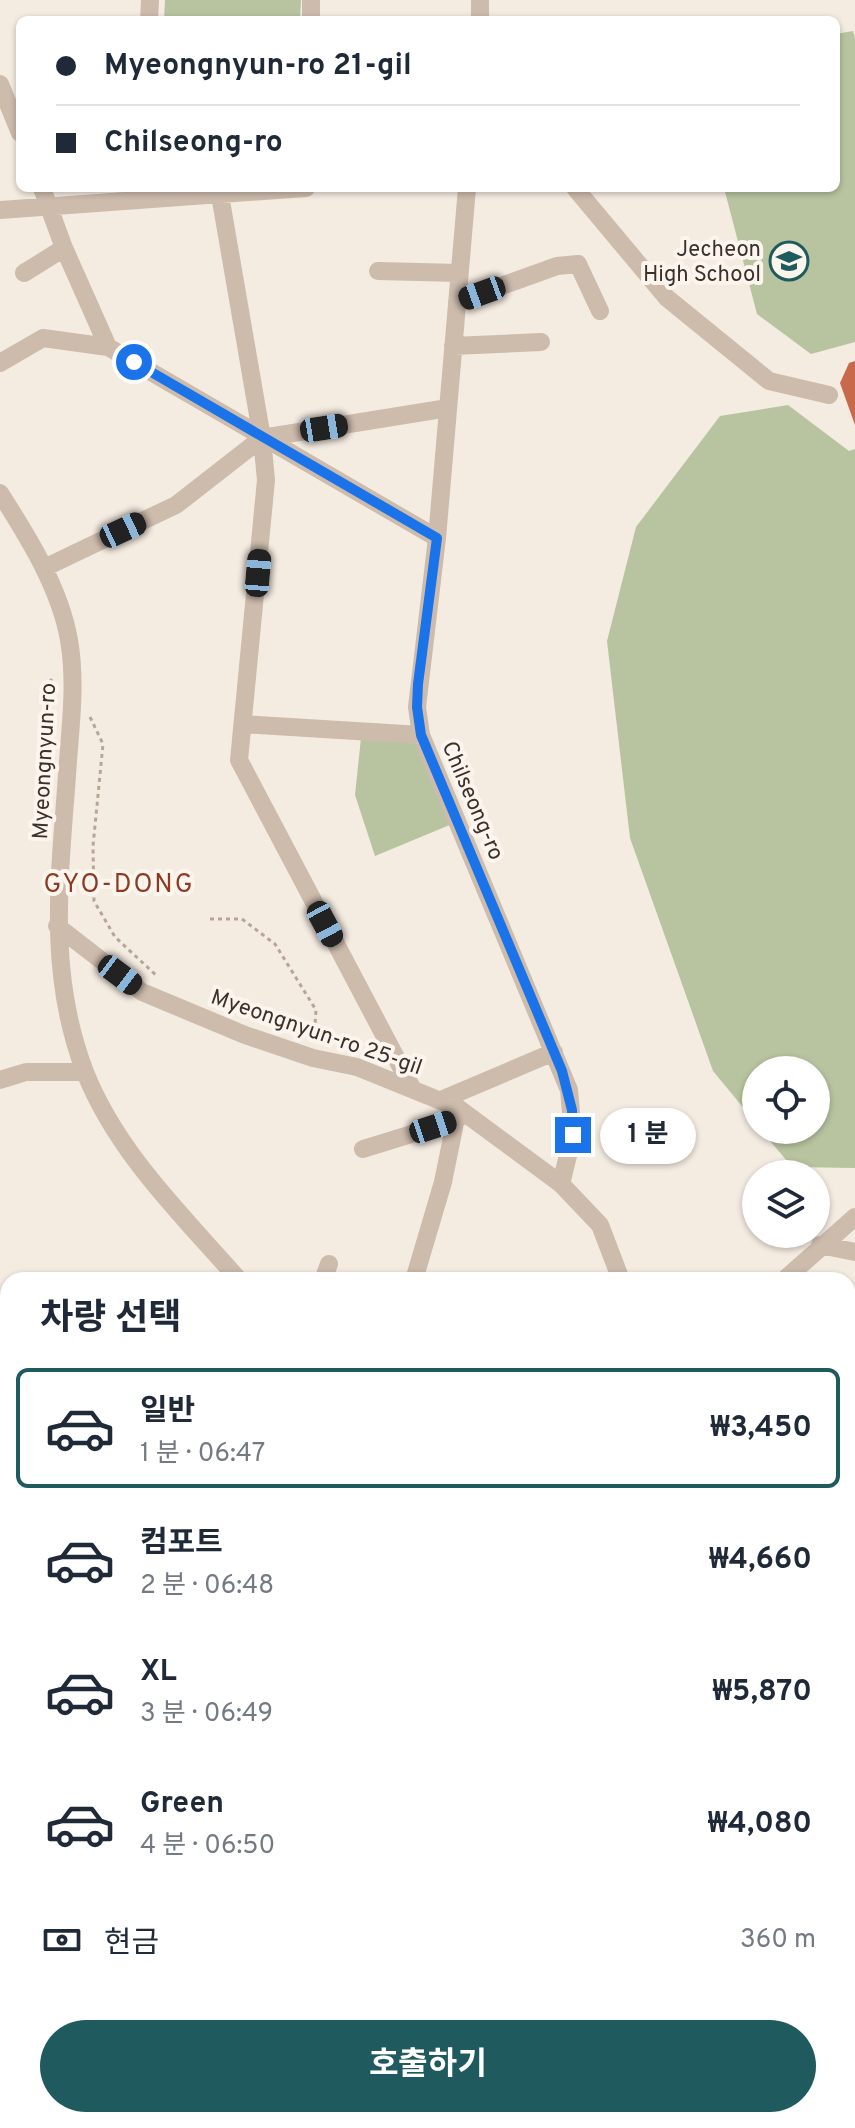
<!DOCTYPE html>
<html lang="ko">
<meta charset="utf-8">
<style>
body{margin:0;font-family:Overpass,"Noto Sans KR",sans-serif;background:#f6f6f7;color:#1f2937;height:100vh;display:flex;flex-direction:column;font-size:30px;white-space:nowrap}
*{box-sizing:border-box;margin:0}
p{font-size:26px;color:#747a83}
.icon{flex:none;width:44px;height:44px;fill:none;stroke:currentColor;stroke-width:2;stroke-linecap:round;stroke-linejoin:round}
.map{position:relative;flex:1;overflow:hidden}
.details{position:absolute;left:0px;top:1272px;width:856px;height:856px;display:flex;flex-direction:column;background:#fff;border-radius:24px 24px 0 0;box-shadow:0 2px 6px #0004}
.details>*{flex:none}
.banner{position:absolute;left:16px;top:16px;width:824px;height:176px;border-radius:12px;box-shadow:0 2px 6px #0004;display:grid;align-content:center;height:176px;padding:0 40px;background:#fff}
.buttons{position:absolute;left:742px;top:1056px;display:grid;gap:16px}
.buttons a{display:grid;place-items:center;width:88px;height:88px;border-radius:50%;background:#fff;box-shadow:0 2px 6px #0004;font-size:40px}
.end{position:absolute;width:36px;height:36px;margin:-18px;border:10px solid #1a73e8;background:#fff;box-shadow:0 0 0 4px #fff}
.from{border-radius:50%}
.bubble{position:absolute;height:56px;border-radius:28px;background:#fff;box-shadow:0 2px 6px #0004;font-size:26px;font-weight:700;line-height:56px;text-align:center}
.car{position:absolute;width:24px;height:48px;margin:-24px -12px;border-radius:10px;box-shadow:0 0 6px 2px #0007;background:linear-gradient(#222 24%,#8ab4d8 0 40%,#222 0 76%,#8ab4d8 0 86%,#222 0)}
.banner b{display:flex;align-items:center;gap:28px;height:76px;font-size:30px}
.banner b+b{border-top:2px solid #e0e1e3}
.banner i{width:20px;height:20px;background:#1f2937}
ul{padding:0;list-style:none}
li{display:flex;align-items:center;gap:24px;height:120px;margin:0 16px 12px;padding:0 24px;border:4px solid transparent;border-radius:12px}
li div{flex:1}
li b{display:block;font-size:30px}
li em{font-style:normal;font-weight:700}
li.on{border-color:#1f5a5e}
li>.icon{width:72px;height:72px;stroke-width:1.5}
h2{padding:0 40px;font-size:36px;line-height:96px}
.pay{display:flex;align-items:center;gap:20px;height:88px;padding:0 40px;font-size:30px}
.pay p{margin-inline-start:auto}
.cta{display:flex;gap:16px;margin-top:auto;padding:16px 40px}
.cta a{flex:1;height:92px;border-radius:48px;background:#1f5a5e;color:#fff;font-size:32px;font-weight:700;line-height:92px;text-align:center}
.map>svg:first-child{display:block}
.green{fill:#b8c4a0}
.lines{fill:none;stroke-linecap:round;stroke-linejoin:round}
.river{stroke:#7fb0b2;stroke-width:32}
.building{fill:#c8694b}
.path{stroke:#b9a596;stroke-width:3;stroke-dasharray:4 4;stroke-linecap:butt}
.minor{stroke:#cdbbac;stroke-width:18}
.major{stroke:#7d675c;stroke-width:20}
.route{stroke:#1a73e8;stroke-width:10}
.labels{text-anchor:middle;stroke-width:8;stroke-linejoin:round;paint-order:stroke}
.poi-label{font-size:22px;fill:#3b302b;stroke:#fbf5ee;text-anchor:end}
.street-label{font-size:22px;fill:#3b302b;stroke:#fbf5ee}
.quarter-label{font-size:26px;letter-spacing:2px;fill:#8c3b22;stroke:#fbf5ee}
</style>
<div class="map">
<svg width="855" height="2128" viewBox="0 0 855 2128">
<rect width="100%" height="100%" fill="#f4ebe1"/>
<path class="green" d="M165 0H301L300 20H164Z
M853 31 855 38V342L811 354 757 314 724 188H836V34Z
M788 405 849 451 855 449V1168L792 1167 761 1130H816V1070H756V1123L713 1071 630 838 607 641 636 527 720 416Z
M361 738 414 739 452 824 375 856 355 795Z"/>
<g class="lines">
<path class="river" d="M848 2042 855 2046
M472 2128 488 2120"/>
</g>
<path class="building" d="M855 361V425L840 383 849 363Z"/>
<g class="lines">
<path class="path" d="M90 717 103 744 93 846 94 901 115 937 158 977
M43 834 47 691 53 675
M210 919H242L275 944 316 1010 314 1039
M848 1993 855 1995
M0 2084 8 2088
M848 2086 855 2089
M77 2120 94 2128
M381 2128 396 2120
M607 2128 634 2120"/>
<path class="minor" d="M149 20 150 0
M311 20V0
M480 20V0
M0 84 20 133
M42 188 64 248 108 347
M216 188 220 195 262 438 266 480 239 760 412 1088
M467 188 437 538 417 707 421 735 569 1090 573 1135 561 1184 600 1225 621 1280
M575 188 667 298 769 381 829 395
M0 210 306 188
M378 271 459 273
M24 273 64 248
M457 302 557 266 578 264 600 311
M453 346 541 342
M0 363 43 338 108 347 437 538
M0 493C28 537 60 588 69 640 76 681 71 721 68 761 61 868 45 968 85 1072 117 1153 183 1216 239 1280
M44 568 176 505 262 438 448 408
M243 724 421 735
M57 926 142 992 245 1035 313 1058 357 1067 458 1108 561 1184
M0 1080 26 1072H85
M441 1100 554 1052
M363 1149 457 1120
M820 1245 855 1252
M323 1280 329 1264
M414 1280 443 1182 458 1108
M784 1280 855 1217
M848 1336 855 1337
M0 1383 8 1382
M0 1475 8 1519"/>
<path class="major" d="M848 1546 855 1547
M0 1654 8 1653"/>
</g>
<g class="lines">
<path class="route" d="M134 362 437 538 418 684 417 707 421 735 562 1071 572 1110 573 1135"/>
</g>
<defs>
<g id="school-ring" transform="scale(2)"><circle r="9.5" fill="#fbf5ee" stroke="#1f5a5e" stroke-width="1.5"/><path d="M0-5L7-2L0 1L-7-2ZM-4 1L0 2.5L4 1V4Q0 6-4 4Z" fill="#1f5a5e"/></g>
</defs>
<g fill-rule="evenodd">
<use href="#school-ring" x="789" y="261"/>
</g>
<g class="labels">
<g class="poi-label">
<text x="761" y="256">Jecheon<tspan x="761" dy="25">High School</tspan></text>
</g>
<g class="street-label">
<text transform="translate(43 761) rotate(-87)" y="8">Myeongnyun-ro</text>
<text transform="translate(474 800) rotate(67)" y="8">Chilseong-ro</text>
<text transform="translate(317 1031) rotate(19)" y="8">Myeongnyun-ro 25-gil</text>
</g>
<g class="quarter-label">
<text x="119" y="892">GYO-DONG</text>
</g>
</g>
</svg>
<div class="buttons">
<a><svg class="icon" aria-label="locate" viewBox="0 0 24 24"><circle cx="12" cy="12" r="6"/><path d="M12 2v4M12 18v4M2 12h4M18 12h4"/></svg></a>
<a><svg class="icon" aria-label="layers" viewBox="0 0 24 24"><path d="M12 4l9 5-9 5-9-5zM3 14l9 5 9-5"/></svg></a>
</div>
<i class="end from" style="left:134px;top:362px"></i>
<i class="end" style="left:573px;top:1135px"></i>
<div class="bubble" style="left:600px;top:1108px;width:96px">1 분</div>
<i class="car" style="left:482px;top:293px;rotate:250deg"></i>
<i class="car" style="left:324px;top:428px;rotate:81deg"></i>
<i class="car" style="left:123px;top:530px;rotate:65deg"></i>
<i class="car" style="left:258px;top:573px;rotate:5deg"></i>
<i class="car" style="left:325px;top:924px;rotate:152deg"></i>
<i class="car" style="left:120px;top:975px;rotate:127deg"></i>
<i class="car" style="left:433px;top:1127px;rotate:72deg"></i>
<div class="banner">
<b><i class="from"></i>Myeongnyun-ro 21-gil</b>
<b><i></i>Chilseong-ro</b>
</div>
<section class="details">
<h2>차량 선택</h2>
<ul>
<li class="on"><svg class="icon" aria-label="car" viewBox="0 0 24 24"><path d="M5 17H2v-5l4-1 3-4h7l3 4 3 1v5h-3M9 17h6M6 11h13"/><circle cx="7" cy="17" r="2"/><circle cx="17" cy="17" r="2"/></svg><div><b>일반</b><p>1 분 · 06:47</p></div><em>₩3,450</em></li>
<li><svg class="icon" aria-label="car" viewBox="0 0 24 24"><path d="M5 17H2v-5l4-1 3-4h7l3 4 3 1v5h-3M9 17h6M6 11h13"/><circle cx="7" cy="17" r="2"/><circle cx="17" cy="17" r="2"/></svg><div><b>컴포트</b><p>2 분 · 06:48</p></div><em>₩4,660</em></li>
<li><svg class="icon" aria-label="car" viewBox="0 0 24 24"><path d="M5 17H2v-5l4-1 3-4h7l3 4 3 1v5h-3M9 17h6M6 11h13"/><circle cx="7" cy="17" r="2"/><circle cx="17" cy="17" r="2"/></svg><div><b>XL</b><p>3 분 · 06:49</p></div><em>₩5,870</em></li>
<li><svg class="icon" aria-label="car" viewBox="0 0 24 24"><path d="M5 17H2v-5l4-1 3-4h7l3 4 3 1v5h-3M9 17h6M6 11h13"/><circle cx="7" cy="17" r="2"/><circle cx="17" cy="17" r="2"/></svg><div><b>Green</b><p>4 분 · 06:50</p></div><em>₩4,080</em></li>
</ul>
<div class="pay"><svg class="icon" aria-label="cash" viewBox="0 0 24 24"><path d="M3 7h18v10H3z"/><circle cx="12" cy="12" r="2"/></svg>현금<p>360 m</p></div>
<div class="cta"><a>호출하기</a></div>
</section>
</div>
